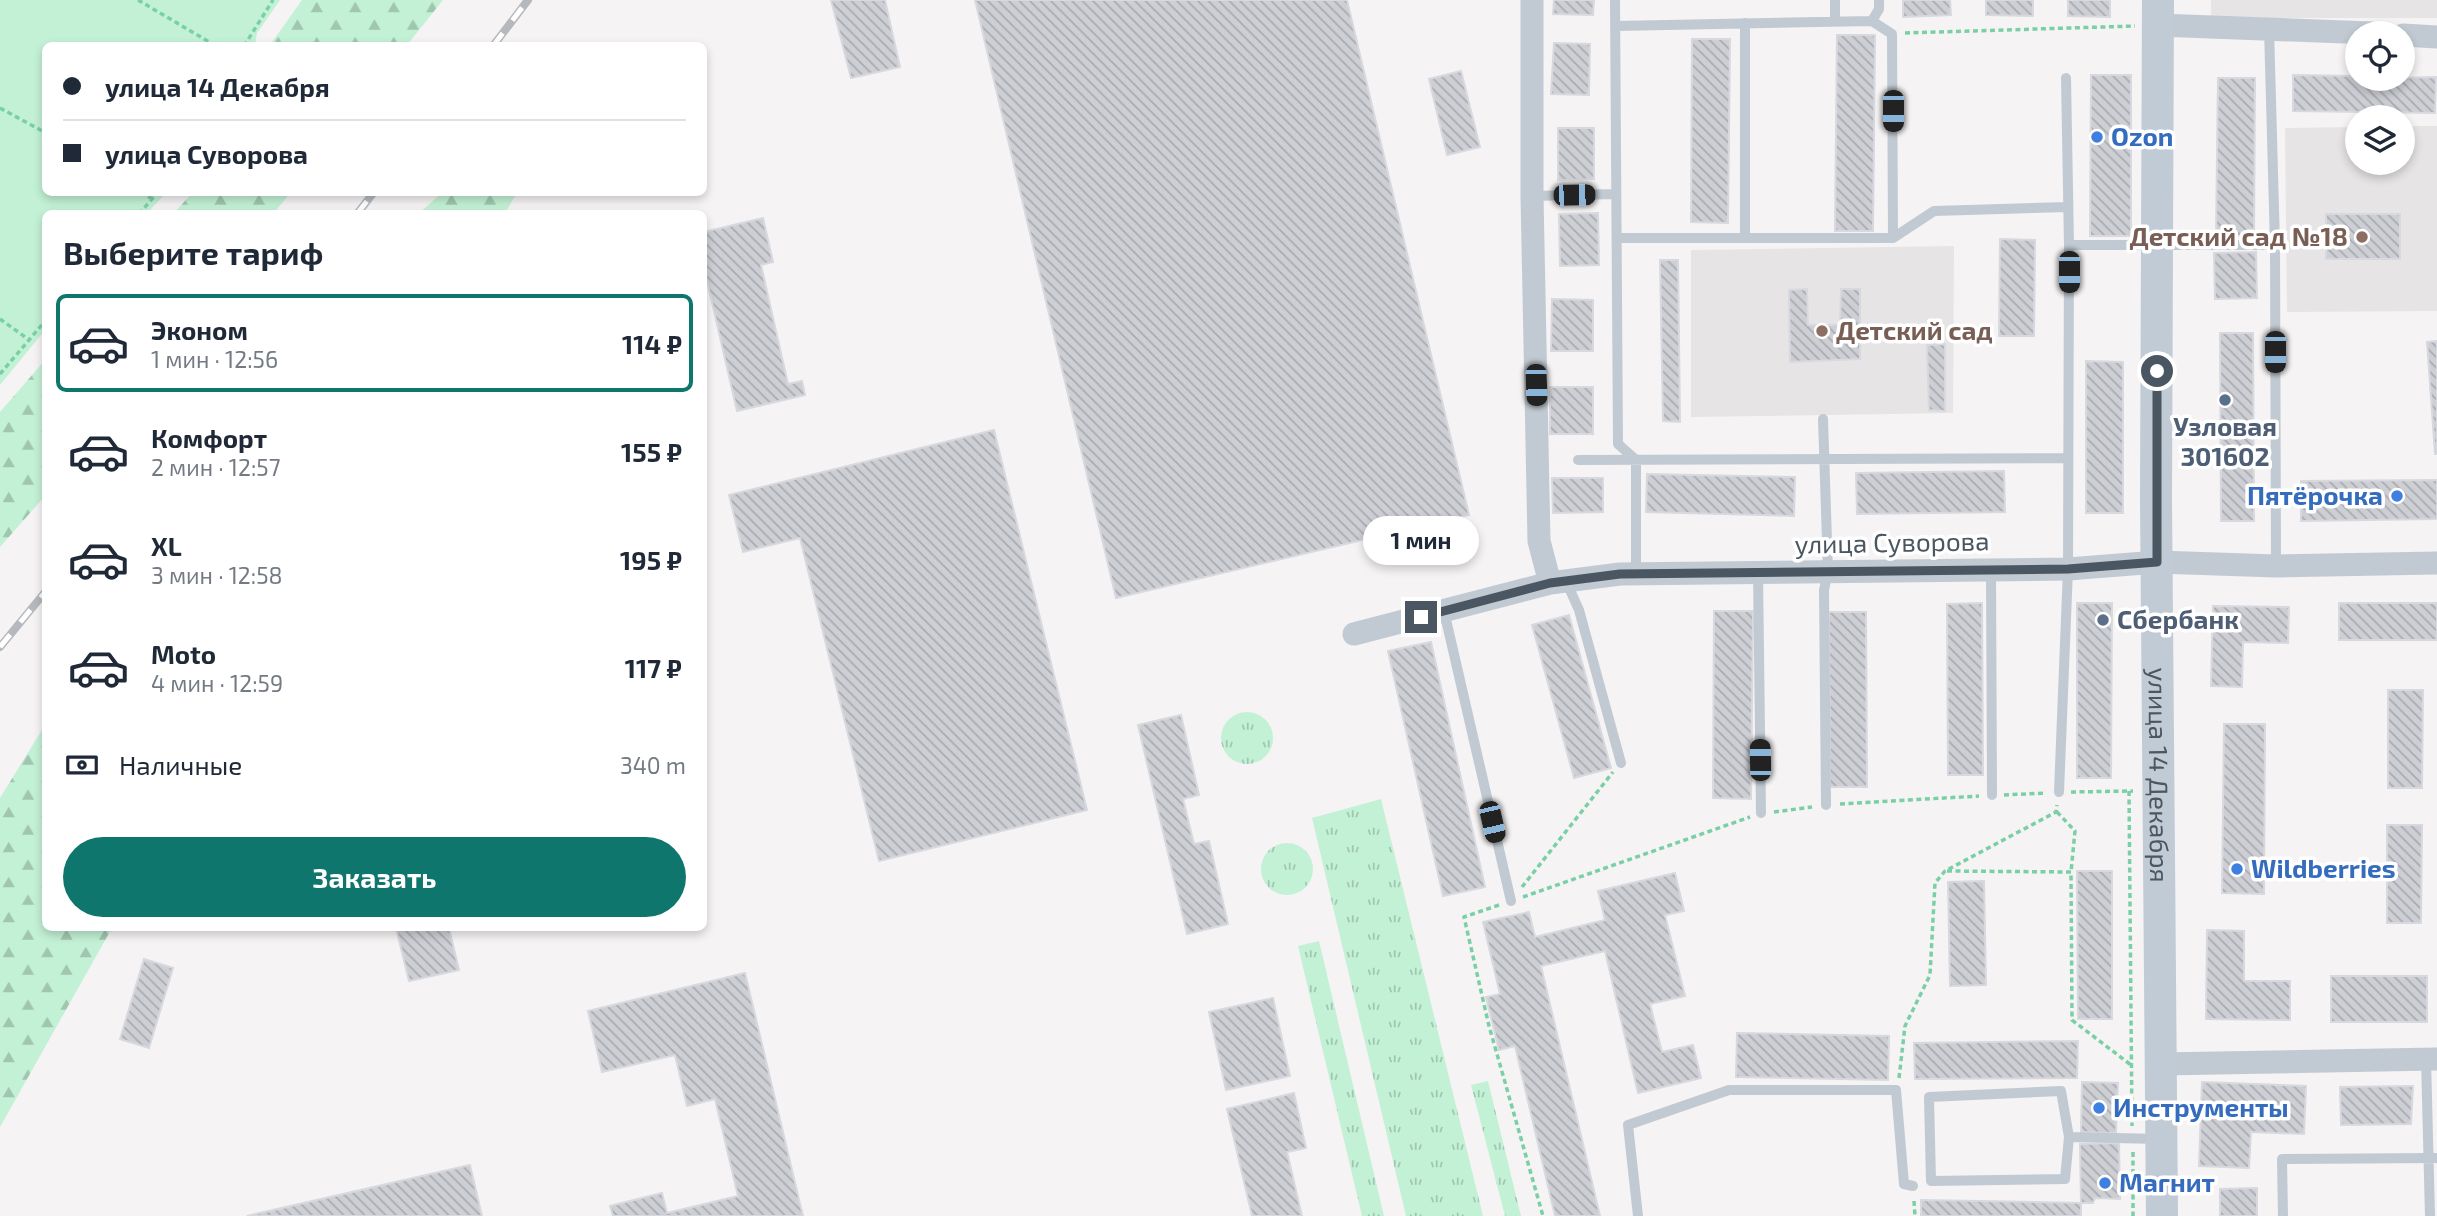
<!DOCTYPE html>
<html lang="ru">
<meta charset="utf-8">
<style>
body{margin:0;font-family:"Exo 2",sans-serif;background:#f6f6f7;color:#1f2937;height:100vh;display:flex;flex-direction:column;font-size:26px;white-space:nowrap}
*{box-sizing:border-box;margin:0}
p{font-size:23px;color:#747a83}
.icon{flex:none;width:38px;height:38px;fill:none;stroke:currentColor;stroke-width:2;stroke-linecap:round;stroke-linejoin:round}
.map{position:relative;flex:1;overflow:hidden}
.sheet{position:absolute;left:42px;top:210px;width:665px;height:721px;display:flex;flex-direction:column;background:#fff;border-radius:10px;box-shadow:0 4px 10px #0003}
.sheet>*{flex:none}
.hud{position:absolute;left:42px;top:42px;width:665px;height:154px;border-radius:10px;box-shadow:0 4px 10px #0003;display:grid;align-content:center;height:154px;padding:0 21px;background:#fff}
.fabs{position:absolute;left:2345px;top:21px;display:grid;gap:14px}
.fabs a{display:grid;place-items:center;width:70px;height:70px;border-radius:50%;background:#fff;box-shadow:0 4px 10px #0003;font-size:35px}
.end{position:absolute;width:32px;height:32px;margin:-16px;border:9px solid #4a5661;background:#fff;box-shadow:0 0 0 4px #fff}
.from{border-radius:50%}
.bubble{position:absolute;height:49px;border-radius:24px;background:#fff;box-shadow:0 4px 10px #0003;font-size:23px;font-weight:700;line-height:49px;text-align:center}
.car{position:absolute;width:21px;height:42px;margin:-21px -10px;border-radius:9px;box-shadow:0 0 5px 2px #0007;background:linear-gradient(#222 24%,#8ab4d8 0 40%,#222 0 76%,#8ab4d8 0 86%,#222 0)}
.hud b{display:flex;align-items:center;gap:24px;height:66px;font-size:26px}
.hud b+b{border-top:2px solid #e0e1e3}
.hud i{width:18px;height:18px;background:#1f2937}
ul{padding:0;list-style:none}
li{display:flex;align-items:center;gap:21px;height:98px;margin:0 14px 10px;padding:0 7px;border:4px solid transparent;border-radius:10px}
li div{flex:1}
li b{display:block;font-size:26px}
li em{font-style:normal;font-weight:700}
li.active{border-color:#0f766e}
li>.icon{width:63px;height:63px;stroke-width:1.5}
h2{padding:0 21px;font-size:32px;line-height:84px}
.pay{display:flex;align-items:center;gap:18px;height:77px;padding:0 21px;font-size:26px}
.pay p{margin-inline-start:auto}
.primary-button{display:flex;gap:14px;margin-top:auto;padding:14px 21px}
.primary-button a{flex:1;height:80px;border-radius:42px;background:#0f766e;color:#fff;font-size:28px;font-weight:700;line-height:80px;text-align:center}
.map>svg:first-child{display:block}
.education{fill:#e6e4e5}
.forest{fill:url(#forest-firs)}
.park{fill:url(#park-tufts)}
.garden{fill:#c3f1d5}
.building{fill:url(#building-back-hatch);stroke:#d7d9de;stroke-width:2}
.lines{fill:none;stroke-linecap:round;stroke-linejoin:round}
.path{stroke:#7ad0a6;stroke-width:3.5;stroke-dasharray:5 3.5;stroke-linecap:butt}
.service{stroke:#c1cad2;stroke-width:10}
.minor{stroke:#c1cad2;stroke-width:23}
.secondary{stroke:#c1cbd6;stroke-width:32}
.rail-casing{stroke:#b5b8bd;stroke-width:8}
.rail{stroke:#fff;stroke-width:5;stroke-dasharray:16;stroke-linecap:butt}
.route{stroke:#4a5661;stroke-width:9}
.shop-dot{fill:#3f7fe0;stroke:#fff;stroke-width:2.5}
.education-dot{fill:#8d6e63;stroke:#fff;stroke-width:2.5}
.service-dot{fill:#5c6f8a;stroke:#fff;stroke-width:2.5}
.labels{text-anchor:middle;stroke-width:7;stroke-linejoin:round;paint-order:stroke}
.shop-label{font-size:26px;font-weight:bold;fill:#366cbe;stroke:#fff;text-anchor:start}
.education-label{font-size:26px;font-weight:bold;fill:#785e54;stroke:#fff;text-anchor:end}
.service-label{font-size:26px;font-weight:bold;fill:#4e5e75;stroke:#fff}
.street-label{font-size:26px;fill:#4a5661;stroke:#fff}
</style>
<div class="map">
<svg width="2437" height="1216" viewBox="0 0 2437 1216">
<defs>
<pattern id="forest-firs" width="22" height="20" patternUnits="userSpaceOnUse" patternTransform="scale(1.75)"><rect width="22" height="20" fill="#c3f1d5"/><path d="M5 1l3.5 6h-7zM16 11l3.5 6h-7z" fill="#a0c6b0"/></pattern>
<pattern id="park-tufts" width="24" height="20" patternUnits="userSpaceOnUse" patternTransform="scale(1.75)"><rect width="24" height="20" fill="#c3f1d5"/><path d="M3 7l-1-3M5 7V3M7 7l1-3M15 17l-1-3M17 17v-4M19 17l1-3" fill="none" stroke="#a0c6b0"/></pattern>
<pattern id="building-back-hatch" width="6" height="6" patternUnits="userSpaceOnUse" patternTransform="scale(1.75)"><rect width="6" height="6" fill="#cdcfd5"/><path d="M-1 5l2 2M0 0l6 6M5-1l2 2" fill="none" stroke="#a8abb0"/></pattern>
</defs>
<rect width="100%" height="100%" fill="#f5f3f3"/>
<path class="education" d="M2211 0H2437V18H2211Z
M2403 126H2437V311L2287 312 2285 128 2357 127V163H2403Z
M1954 246 1953 413 1691 417V250Z"/>
<path class="forest" d="M302 0H443L407 45H270Z
M192 193V192L290 193 274 213H174Z
M442 193V192L517 193 505 213H419Z
M45 360V496L0 547V412Z
M45 725 46 928H112L0 1127V798Z"/>
<path class="park" d="M1221 738a26 26 0 1 1 52 0a26 26 0 1 1-52 0Z
M1381 799 1483 1216H1406L1312 818Z
M1261 869a26 26 0 1 1 52 0a26 26 0 1 1-52 0Z
M1319 941 1384 1216H1362L1298 946Z
M1488 1081 1521 1216H1505L1471 1085Z"/>
<path class="garden" d="M0 0H280L257 33 255 45 46 46V192L166 193 147 213 46 214 45 330 0 385Z"/>
<path class="building" d="M831 0H885L900 67 851 78Z
M975 0H1347L1469 515 1116 598Z
M1554 0H1594L1593 15 1553 14Z
M1903 0H1950L1951 15 1903 17Z
M1986 0H2033V16L1986 15Z
M2068 0H2110V17L2068 16Z
M1837 35H1875L1873 231H1835Z
M1692 39H1730L1728 223 1691 222Z
M1554 43 1590 44 1589 95 1551 94Z
M1461 71 1480 147 1447 155 1429 79Z
M2091 75H2131V236H2090Z
M2293 75 2357 76V79L2436 77 2435 113 2293 111Z
M2218 78H2255L2254 236H2216Z
M1558 128H1594V179L1558 180Z
M1598 213 1599 265 1560 266 1559 214Z
M2326 214H2400V259H2326Z
M763 218 773 262 761 265 788 384 802 381 805 395 737 411 704 268V232Z
M2000 239 2035 240 2034 336H1999Z
M2256 252 2257 298 2215 299 2214 253Z
M1660 260H1678L1680 422 1663 421Z
M1807 289 1808 325H1840L1841 289H1860V359L1790 362 1789 290Z
M1552 299 1593 300V351H1551Z
M2220 333H2253L2254 521H2221Z
M2437 341V454H2435L2427 342Z
M1945 344V411L1929 410 1927 345Z
M2086 361 2123 362V513H2086Z
M1550 387H1593V434H1550Z
M994 430 1087 810 879 861 800 538 743 552 729 495Z
M2004 471 2005 512 1857 514 1856 473Z
M1647 474 1795 477 1794 516 1646 512Z
M1552 478H1603V512L1553 513Z
M2437 480V519L2301 521V481Z
M1982 603 1983 775H1948L1947 604Z
M2077 603H2112L2111 778H2077Z
M2339 603H2437V640H2339Z
M2213 606 2289 607 2288 643 2243 642 2242 687 2211 686Z
M1714 611H1753L1751 799 1713 798Z
M1829 612H1866L1867 787H1830Z
M1569 615 1611 768 1574 778 1532 625Z
M1431 642 1485 887 1443 896 1388 651Z
M2388 690H2423L2422 788H2388Z
M1181 715 1199 795 1183 799 1194 844 1209 841 1228 924 1187 934 1138 725Z
M2224 724H2265L2264 894 2222 893Z
M2387 825H2422L2421 923H2387Z
M2077 871H2112V1019H2078Z
M1675 873 1684 911 1665 915 1685 996 1650 1004 1662 1052 1693 1045 1701 1078 1638 1093 1605 951 1541 966 1600 1216H1555L1515 1046 1499 1050 1486 997 1500 994 1483 922 1529 912 1535 937 1605 920 1598 891Z
M1984 881 1986 985 1950 986 1948 882Z
M396 928H449L459 970 409 981Z
M2207 930 2244 931V981H2290V1020L2206 1019Z
M144 959 173 968 149 1048 120 1039Z
M745 973 803 1216H613L610 1206 662 1193 667 1213 738 1196 715 1099 687 1106 675 1055 602 1072 588 1011Z
M2331 976H2427V1022H2331Z
M1273 998 1290 1076 1226 1090 1209 1012Z
M1737 1033 1889 1036 1888 1080 1736 1077Z
M2078 1041 2077 1078 1915 1079 1914 1043Z
M2082 1082 2118 1083 2116 1133 2081 1132Z
M2202 1082 2306 1086 2304 1134 2251 1132 2249 1168 2199 1166Z
M2413 1086 2411 1124 2341 1125 2340 1087Z
M1294 1093 1306 1148 1287 1152 1302 1216H1252L1227 1109Z
M2119 1143 2120 1199 2095 1198 2093 1203H2081L2080 1144Z
M470 1165 482 1216H247Z
M2257 1188V1216H2220V1189Z
M1921 1200 2081 1203V1216H1921Z"/>
<g class="lines">
<path class="path" d="M138 0 216 46
M1905 33 2135 26
M244 46 273 0
M0 108 46 133
M141 192 152 199
M139 214 158 192
M0 319 28 339
M0 374 46 320
M2129 791 2132 1126
M2071 792 2133 791
M2004 795 2046 793
M1840 804 1979 796
M1774 812 1812 807
M2057 812 2075 831 2071 872
M1947 871 2071 872 2072 1020 2131 1065
M1522 887 1613 772
M1523 897 1750 817
M1499 905 1464 917 1489 1026 1543 1216
M1899 1078 1905 1026 1930 975 1935 883 1945 871 2056 812 2057 805
M2133 1152V1216
M1914 1201 1915 1216"/>
<path class="service" d="M1615 0 1618 444 1636 460V574
M1835 0V21
M1872 21 1879 9V0
M1745 23V238
M1616 26 1872 21 1892 34 1893 238
M2269 28 2275 245 2276 566
M1532 196 1616 194
M1617 238H1893L1934 211 2067 207
M2069 245H2275
M1823 419 1828 572 1824 590 1826 805
M1578 460 2067 458
M1991 570 1992 795
M1758 572 1761 813
M1566 581 1579 610 1621 763
M1444 611 1511 901
M2059 792 2068 569 2069 245 2066 78
M2426 1059 2430 1216
M2069 1137 2061 1091 1929 1097 1931 1181 2065 1179 2069 1137 2160 1139
M1638 1216 1628 1125 1729 1090H1896L1904 1184 1913 1186
M2283 1216 2282 1159 2437 1158"/>
<path class="minor" d="M1532 0V196L1539 541 1550 583
M2158 25 2371 33
M2403 35 2437 37
M1354 634 1550 583 1620 574 2068 569 2157 562 2276 566 2437 563
M2162 1064 2437 1059"/>
<path class="secondary" id="s1" d="M2158 0 2156 498 2162 1216"/>
<g class="rail-casing">
<path id="rail" d="M493 46 528 0
M357 214 374 192
M0 647 46 591"/>
</g>
<use href="#rail" class="rail"/>
</g>
<g class="lines">
<path class="route" d="M1421 617 1550 583 1620 574 2068 569 2157 562V371"/>
</g>
<g class="shop-dot">
<circle cx="2097" cy="137" r="7"/>
<circle cx="2397" cy="496" r="7"/>
<circle cx="2237" cy="869" r="7"/>
<circle cx="2099" cy="1108" r="7"/>
<circle cx="2105" cy="1183" r="7"/>
</g>
<g class="education-dot">
<circle cx="2362" cy="237" r="7"/>
<circle cx="1822" cy="331" r="7"/>
</g>
<g class="service-dot">
<circle cx="2225" cy="400" r="7"/>
<circle cx="2103" cy="620" r="7"/>
</g>
<g class="labels">
<g class="shop-label">
<text x="2111" y="146">Ozon</text>
<text x="2383" y="505" text-anchor="end">Пятёрочка</text>
<text x="2251" y="878">Wildberries</text>
<text x="2113" y="1117">Инструменты</text>
<text x="2119" y="1192">Магнит</text>
</g>
<g class="education-label">
<text x="2348" y="246">Детский сад №18</text>
<text x="1836" y="340" text-anchor="start">Детский сад</text>
</g>
<g class="service-label">
<text x="2225" y="436">Узловая<tspan x="2225" dy="30">301602</tspan></text>
<text x="2117" y="629" text-anchor="start">Сбербанк</text>
</g>
<g class="street-label">
<text transform="translate(1892 543) rotate(-1)" y="9">улица Суворова</text>
<text dy="9" stroke="none"><textPath href="#s1" startOffset="775">улица 14 Декабря</textPath></text>
</g>
</g>
</svg>
<div class="fabs">
<a><svg class="icon" aria-label="locate" viewBox="0 0 24 24"><circle cx="12" cy="12" r="6"/><path d="M12 2v4M12 18v4M2 12h4M18 12h4"/></svg></a>
<a><svg class="icon" aria-label="layers" viewBox="0 0 24 24"><path d="M12 4l9 5-9 5-9-5zM3 14l9 5 9-5"/></svg></a>
</div>
<i class="end from" style="left:2157px;top:371px"></i>
<i class="end" style="left:1421px;top:617px"></i>
<div class="bubble" style="left:1363px;top:516px;width:116px">1 мин</div>
<i class="car" style="left:1893px;top:111px;rotate:180deg"></i>
<i class="car" style="left:1574px;top:195px;rotate:89deg"></i>
<i class="car" style="left:2069px;top:272px;rotate:180deg"></i>
<i class="car" style="left:2275px;top:352px;rotate:180deg"></i>
<i class="car" style="left:1536px;top:385px;rotate:178deg"></i>
<i class="car" style="left:1760px;top:760px;rotate:359deg"></i>
<i class="car" style="left:1492px;top:822px;rotate:167deg"></i>
<div class="hud">
<b><i class="from"></i>улица 14 Декабря</b>
<b><i></i>улица Суворова</b>
</div>
<section class="sheet">
<h2>Выберите тариф</h2>
<ul>
<li class="active"><svg class="icon" aria-label="car" viewBox="0 0 24 24"><path d="M5 17H2v-5l4-1 3-4h7l3 4 3 1v5h-3M9 17h6M6 11h13"/><circle cx="7" cy="17" r="2"/><circle cx="17" cy="17" r="2"/></svg><div><b>Эконом</b><p>1 мин · 12:56</p></div><em>114 ₽</em></li>
<li><svg class="icon" aria-label="car" viewBox="0 0 24 24"><path d="M5 17H2v-5l4-1 3-4h7l3 4 3 1v5h-3M9 17h6M6 11h13"/><circle cx="7" cy="17" r="2"/><circle cx="17" cy="17" r="2"/></svg><div><b>Комфорт</b><p>2 мин · 12:57</p></div><em>155 ₽</em></li>
<li><svg class="icon" aria-label="car" viewBox="0 0 24 24"><path d="M5 17H2v-5l4-1 3-4h7l3 4 3 1v5h-3M9 17h6M6 11h13"/><circle cx="7" cy="17" r="2"/><circle cx="17" cy="17" r="2"/></svg><div><b>XL</b><p>3 мин · 12:58</p></div><em>195 ₽</em></li>
<li><svg class="icon" aria-label="car" viewBox="0 0 24 24"><path d="M5 17H2v-5l4-1 3-4h7l3 4 3 1v5h-3M9 17h6M6 11h13"/><circle cx="7" cy="17" r="2"/><circle cx="17" cy="17" r="2"/></svg><div><b>Moto</b><p>4 мин · 12:59</p></div><em>117 ₽</em></li>
</ul>
<div class="pay"><svg class="icon" aria-label="cash" viewBox="0 0 24 24"><path d="M3 7h18v10H3z"/><circle cx="12" cy="12" r="2"/></svg>Наличные<p>340 m</p></div>
<div class="primary-button"><a>Заказать</a></div>
</section>
</div>
